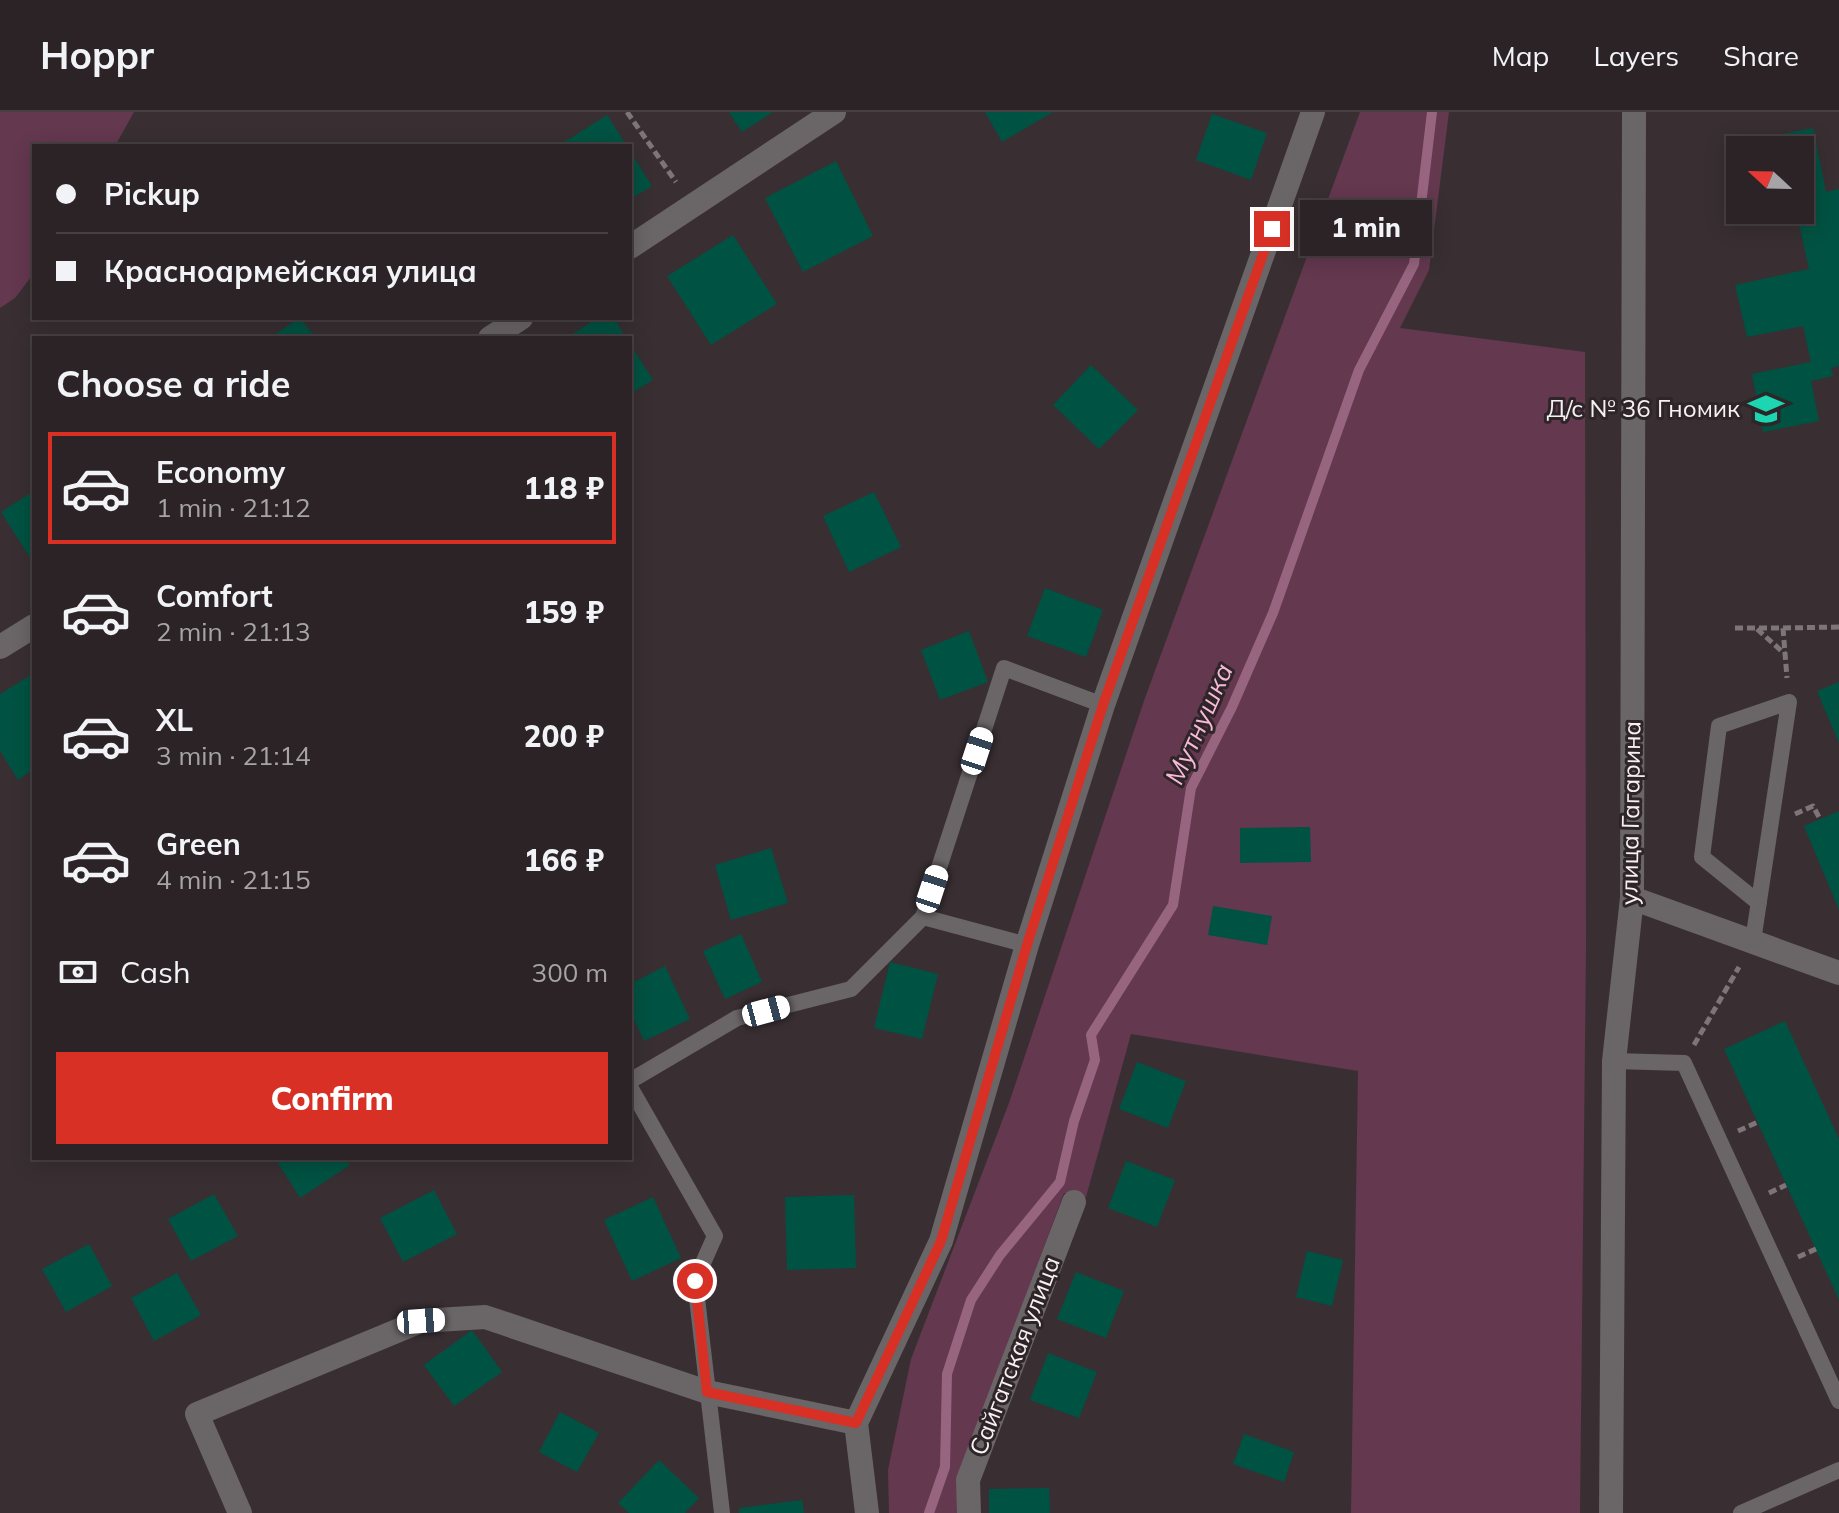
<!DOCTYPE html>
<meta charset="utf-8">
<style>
body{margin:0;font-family:Mulish,sans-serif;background:#332b2e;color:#f1f3f6;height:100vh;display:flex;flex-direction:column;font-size:30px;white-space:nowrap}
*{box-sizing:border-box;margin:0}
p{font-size:26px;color:#a6a4a7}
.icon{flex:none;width:44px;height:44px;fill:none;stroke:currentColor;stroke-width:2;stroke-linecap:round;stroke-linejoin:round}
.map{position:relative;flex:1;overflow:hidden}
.sheet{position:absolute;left:32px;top:224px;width:600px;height:824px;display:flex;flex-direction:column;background:#2b2326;border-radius:0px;box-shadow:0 4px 20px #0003,0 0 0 2px #474043}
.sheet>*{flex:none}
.guide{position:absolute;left:32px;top:32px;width:600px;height:176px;border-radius:0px;box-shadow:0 4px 20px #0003,0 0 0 2px #474043;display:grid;align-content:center;height:176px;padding:0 24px;background:#2b2326}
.needle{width:52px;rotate:292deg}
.fabs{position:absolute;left:1726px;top:24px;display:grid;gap:16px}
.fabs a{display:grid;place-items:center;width:88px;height:88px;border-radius:0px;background:#2b2326;box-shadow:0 4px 20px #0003,0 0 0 2px #474043;font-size:40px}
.end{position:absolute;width:36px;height:36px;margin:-18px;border:10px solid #d93025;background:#fff;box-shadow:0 0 0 4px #fff}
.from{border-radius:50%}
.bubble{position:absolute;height:56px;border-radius:0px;background:#2b2326;box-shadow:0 4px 20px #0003,0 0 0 2px #474043;font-size:26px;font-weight:800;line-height:56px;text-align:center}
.car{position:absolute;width:24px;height:48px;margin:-24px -12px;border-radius:10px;box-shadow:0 0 6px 2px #0007;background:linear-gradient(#fff 24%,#345 0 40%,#fff 0 76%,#345 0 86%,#fff 0)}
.guide b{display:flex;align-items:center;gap:28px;height:76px;font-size:30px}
.guide b+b{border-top:2px solid #474043}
.guide i{width:20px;height:20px;background:#f1f3f6}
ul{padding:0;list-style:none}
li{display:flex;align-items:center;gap:24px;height:112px;margin:0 16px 12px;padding:0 8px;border:4px solid transparent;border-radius:0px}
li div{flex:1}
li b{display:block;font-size:30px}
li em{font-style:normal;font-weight:800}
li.on{border-color:#d93025}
li>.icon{width:72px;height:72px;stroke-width:1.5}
h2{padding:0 24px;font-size:36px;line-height:96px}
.pay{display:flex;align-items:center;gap:20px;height:88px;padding:0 24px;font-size:30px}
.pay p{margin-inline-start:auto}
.primary-button{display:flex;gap:16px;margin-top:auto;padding:16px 24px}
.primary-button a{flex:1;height:92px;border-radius:0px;background:#d93025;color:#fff;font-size:32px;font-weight:800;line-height:92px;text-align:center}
header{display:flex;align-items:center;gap:48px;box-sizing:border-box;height:112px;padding:0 40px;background:#2b2326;border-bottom:2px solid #474043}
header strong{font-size:38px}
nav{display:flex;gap:44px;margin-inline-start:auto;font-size:28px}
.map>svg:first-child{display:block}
.green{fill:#64384f}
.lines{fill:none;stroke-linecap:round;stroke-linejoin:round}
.stream{stroke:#97657f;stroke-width:10}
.building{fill:#005242}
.path{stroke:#7e7579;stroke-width:5;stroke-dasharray:8 4;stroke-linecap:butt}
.lane{stroke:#6a6567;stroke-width:16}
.street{stroke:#6a6567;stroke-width:24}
.route{stroke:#d93025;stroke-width:10}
.labels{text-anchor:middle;stroke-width:6;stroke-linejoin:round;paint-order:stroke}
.poi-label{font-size:24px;fill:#f7f0f3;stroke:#2e2529;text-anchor:end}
.street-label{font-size:24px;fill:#f7f0f3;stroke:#2e2529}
.water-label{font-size:26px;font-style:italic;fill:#f8b9d8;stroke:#2e2529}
</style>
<header>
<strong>Hoppr</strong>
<nav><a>Map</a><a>Layers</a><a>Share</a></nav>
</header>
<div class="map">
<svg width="1839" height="1401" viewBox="0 0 1839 1401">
<rect width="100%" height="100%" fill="#392f33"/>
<path class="green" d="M0 0H134L115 34H34V161L15 186 0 196Z
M1360 0H1449L1429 158 1400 216 1585 240 1586 837 1580 1401H1351L1358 959 1131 922 1086 1085 1064 1081 958 1366V1401H889L888 1358 911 1247 1009 991 1145 586Z"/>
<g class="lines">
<path class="stream" d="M929 1401 945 1355 947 1262 971 1188 1000 1143 1060 1070 1074 1009 1095 948 1091 923 1173 793 1191 676 1232 595 1273 501 1359 258 1414 152 1432 0"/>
</g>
<path class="building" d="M729 0H773L742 20Z
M985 0H1053L1002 30Z
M1212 2 1267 21 1251 68 1196 48Z
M607 3 627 34H558Z
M1813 16 1826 80 1839 77V254L1831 256 1833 264 1811 269 1819 309 1763 320 1752 262 1811 250 1803 214 1747 225 1735 173 1809 157 1796 98H1800V38H1763L1761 26Z
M630 39 652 74 630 87Z
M836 49 873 124 803 160 765 86Z
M733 123 777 192 711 233 667 164Z
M300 206 316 226H269Z
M598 206H614L626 226H566Z
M630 232 653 268 630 282Z
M1091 253 1138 298 1099 337 1053 293Z
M34 379V452L1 400Z
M874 380 901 435 849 460 823 404Z
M1045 476 1103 498 1086 545 1027 524Z
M969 519 988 570 940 588 921 538Z
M34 561V657L18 668 0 639V582Z
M1839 570V631L1817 579Z
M1839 699V798L1804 714Z
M1310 715 1311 750 1240 751V716Z
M771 736 788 791 731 808 715 753Z
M1213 794 1272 804 1267 833 1208 823Z
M741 822 762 870 725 887 703 839Z
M890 850 938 862 922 927 874 916Z
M665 854 690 907 644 929 630 899V872Z
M1785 909 1839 1027V1188L1724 937Z
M1137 950 1186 969 1168 1016 1119 997Z
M275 1046H345L350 1053 300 1086Z
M1126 1049 1175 1068 1157 1115 1108 1096Z
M434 1078 457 1122 403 1150 380 1106Z
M214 1082 238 1124 191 1149 168 1107Z
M854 1083 856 1156 787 1158 785 1085Z
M653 1085 681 1146 632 1169 604 1108Z
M89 1132 112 1174 66 1200 42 1157Z
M1307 1139 1343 1148 1332 1194 1296 1185Z
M1076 1160 1124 1179 1106 1226 1057 1207Z
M177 1161 201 1203 154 1229 131 1186Z
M472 1218 502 1260 454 1294 424 1253Z
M1048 1241 1097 1260 1079 1306 1030 1288Z
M560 1300 599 1321 577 1360 539 1340Z
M1244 1322 1294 1340 1284 1370 1233 1352Z
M659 1348 699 1386 685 1401H629L618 1391Z
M1049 1376 1050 1401H989V1377Z
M802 1388 804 1401H739V1396Z"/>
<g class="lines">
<path class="path" d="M627 0 676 70
M1735 516H1783L1787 566
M1783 516 1839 515
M1757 517 1785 542
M1795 702 1813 694 1820 707
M1694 933 1739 855
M1738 1019 1758 1010
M1769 1081 1786 1073
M1798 1145 1816 1137"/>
<path class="lane" d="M923 805 1027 833
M1753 829 1789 590 1719 614 1702 745 1759 791
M1614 949 1684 951 1839 1289
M630 969 737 906 851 877 923 805 1004 556 1103 593
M630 975 715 1124 695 1169 722 1401
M1741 1401 1839 1358"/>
<path class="street" d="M630 135 834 0
M490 226 521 206
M0 535 34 514
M1632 786 1839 861
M240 1401 197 1302 421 1209 485 1205 707 1280 856 1311
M867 1401 856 1311 941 1129 1027 833 1103 593 1313 0
M969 1401 968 1368 1074 1090
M1611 1401 1614 949 1632 786 1634 0"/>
</g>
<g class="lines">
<path class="route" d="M695 1169 707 1280 856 1311 941 1129 1027 833 1103 593 1272 117"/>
</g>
<defs>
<g id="school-bare" transform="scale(2.76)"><path d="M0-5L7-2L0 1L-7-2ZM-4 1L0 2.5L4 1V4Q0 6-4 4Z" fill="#1cd5b1" stroke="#2e2529" stroke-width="2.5" paint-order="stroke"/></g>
</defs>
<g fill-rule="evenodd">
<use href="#school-bare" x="1766" y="297"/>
</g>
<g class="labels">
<g class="poi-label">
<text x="1740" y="305">Д/с № 36 Гномик</text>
</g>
<g class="street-label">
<text transform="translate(1631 701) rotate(-89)" y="8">улица Гагарина</text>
<text transform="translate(1015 1244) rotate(-69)" y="8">Сайгатская улица</text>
</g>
<g class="water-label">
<text transform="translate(1199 612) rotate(-66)" y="9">Мутнушка</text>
</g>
</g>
</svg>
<div class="fabs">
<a><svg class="needle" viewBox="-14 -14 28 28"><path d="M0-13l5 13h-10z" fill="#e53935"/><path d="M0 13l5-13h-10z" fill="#a6a4a7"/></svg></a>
</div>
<i class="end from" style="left:695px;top:1169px"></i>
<i class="end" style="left:1272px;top:117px"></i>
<div class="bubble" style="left:1300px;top:88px;width:132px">1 min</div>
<i class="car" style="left:977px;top:639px;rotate:18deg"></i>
<i class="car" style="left:932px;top:777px;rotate:18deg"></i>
<i class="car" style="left:766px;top:899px;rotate:75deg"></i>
<i class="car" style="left:421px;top:1209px;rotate:86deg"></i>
<div class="guide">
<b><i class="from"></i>Pickup</b>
<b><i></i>Красноармейская улица</b>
</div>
<section class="sheet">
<h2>Choose a ride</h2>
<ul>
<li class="on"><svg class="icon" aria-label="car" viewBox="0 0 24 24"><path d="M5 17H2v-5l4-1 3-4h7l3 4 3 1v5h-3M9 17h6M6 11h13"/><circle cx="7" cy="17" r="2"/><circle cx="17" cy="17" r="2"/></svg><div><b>Economy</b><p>1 min · 21:12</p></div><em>118 ₽</em></li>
<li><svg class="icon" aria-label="car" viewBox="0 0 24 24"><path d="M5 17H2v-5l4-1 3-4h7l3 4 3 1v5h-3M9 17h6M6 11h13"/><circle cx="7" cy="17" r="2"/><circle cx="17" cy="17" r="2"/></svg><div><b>Comfort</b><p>2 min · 21:13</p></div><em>159 ₽</em></li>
<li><svg class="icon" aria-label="car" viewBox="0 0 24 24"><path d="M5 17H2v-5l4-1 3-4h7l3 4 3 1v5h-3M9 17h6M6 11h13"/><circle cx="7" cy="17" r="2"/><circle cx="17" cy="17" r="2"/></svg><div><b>XL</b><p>3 min · 21:14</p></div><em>200 ₽</em></li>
<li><svg class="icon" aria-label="car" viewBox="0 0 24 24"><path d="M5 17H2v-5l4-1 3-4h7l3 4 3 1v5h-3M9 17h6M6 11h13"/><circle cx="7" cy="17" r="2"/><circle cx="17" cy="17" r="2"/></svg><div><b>Green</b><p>4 min · 21:15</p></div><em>166 ₽</em></li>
</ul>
<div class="pay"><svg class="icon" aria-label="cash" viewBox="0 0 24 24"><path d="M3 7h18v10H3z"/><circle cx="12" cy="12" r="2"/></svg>Cash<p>300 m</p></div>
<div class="primary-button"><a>Confirm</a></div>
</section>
</div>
